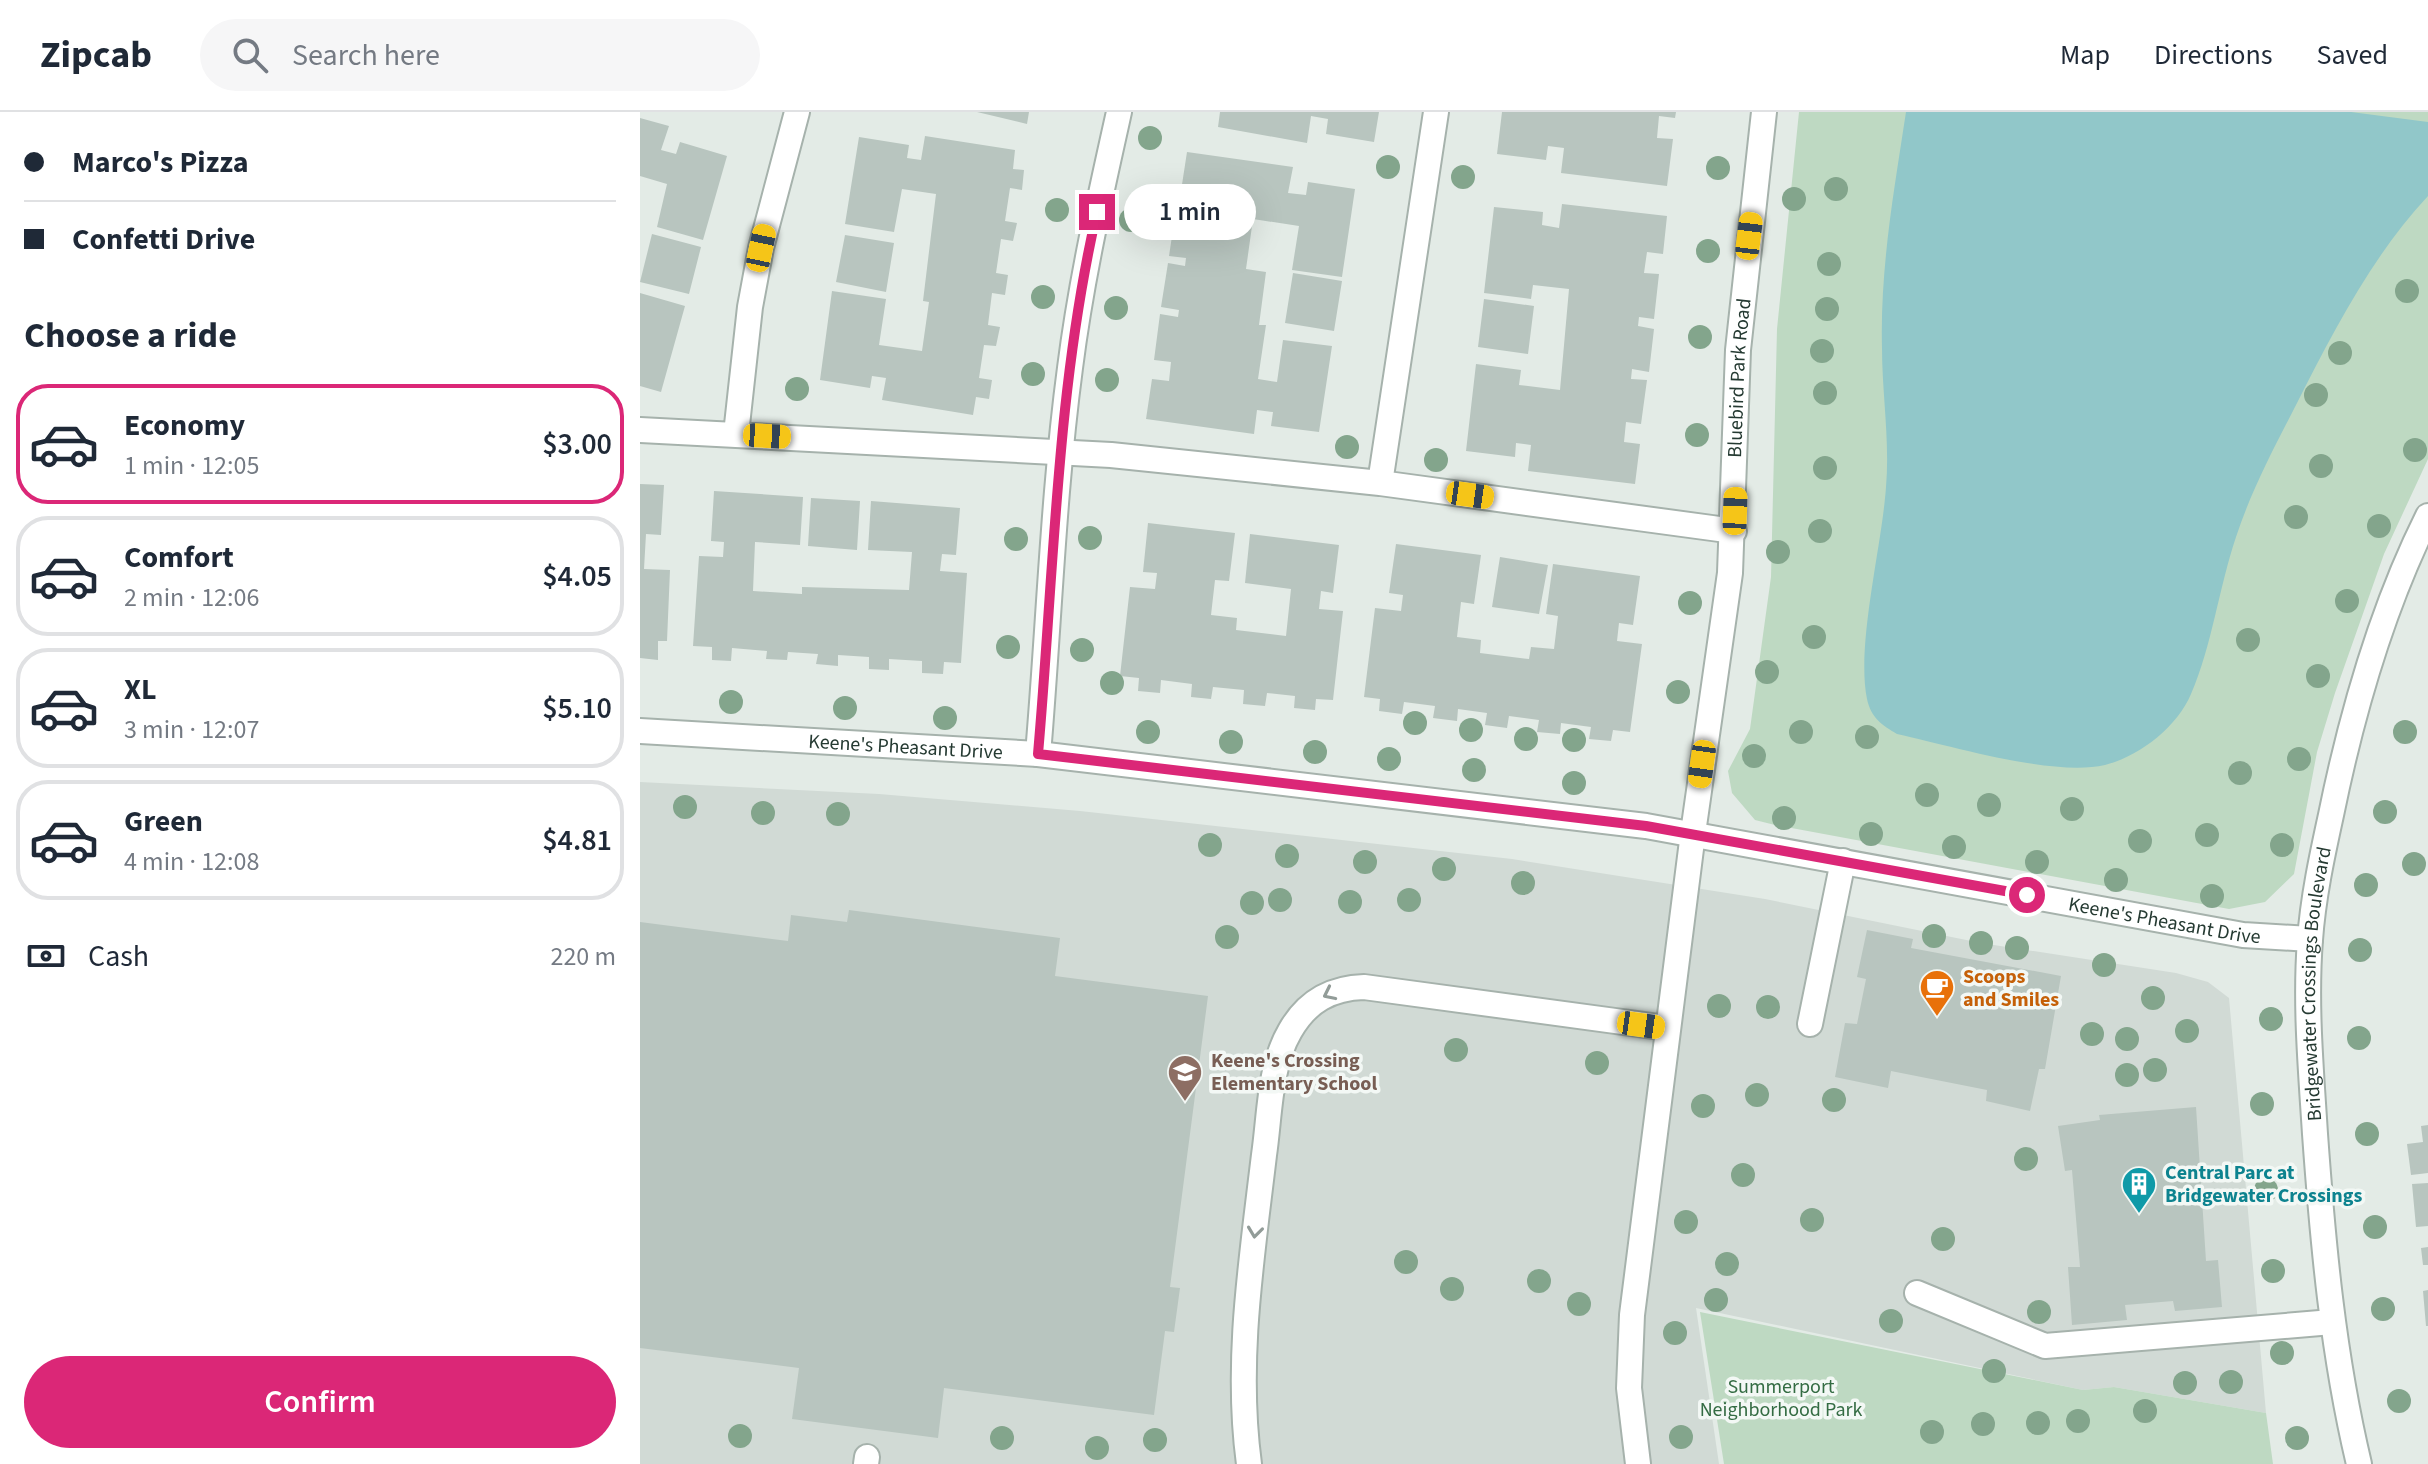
<!DOCTYPE html>
<meta charset="utf-8">
<style>
body{margin:0;font-family:"Source Sans 3",sans-serif;background:#f6f6f7;color:#1f2937;height:100vh;display:flex;flex-direction:column;font-size:30px;white-space:nowrap}
*{box-sizing:border-box;margin:0}
p{font-size:26px;color:#747a83}
.icon{flex:none;width:44px;height:44px;fill:none;stroke:currentColor;stroke-width:2;stroke-linecap:round;stroke-linejoin:round}
.map{position:relative;flex:1;overflow:hidden}
.details{display:flex;flex-direction:column;background:#fff;width:640px}
.details>*{flex:none}
.hud{display:grid;align-content:center;height:176px;padding:0 24px;background:#fff}
.end{position:absolute;width:36px;height:36px;margin:-18px;border:10px solid #db2777;background:#fff;box-shadow:0 0 0 4px #fff}
.from{border-radius:50%}
.bubble{position:absolute;height:56px;border-radius:28px;background:#fff;box-shadow:0 8px 32px #0002;font-size:26px;font-weight:600;line-height:56px;text-align:center}
.car{position:absolute;width:24px;height:48px;margin:-24px -12px;border-radius:10px;box-shadow:0 0 6px 2px #0007;background:linear-gradient(#f5c518 24%,#345 0 40%,#f5c518 0 76%,#345 0 86%,#f5c518 0)}
.hud b{display:flex;align-items:center;gap:28px;height:76px;font-size:30px}
.hud b+b{border-top:2px solid #e0e1e3}
.hud i{width:20px;height:20px;background:#1f2937}
ul{padding:0;list-style:none}
li{display:flex;align-items:center;gap:24px;height:120px;margin:0 16px 12px;padding:0 8px;border:4px solid #e0e1e3;border-radius:32px}
li div{flex:1}
li b{display:block;font-size:30px}
li em{font-style:normal;font-weight:600}
li.active{border-color:#db2777}
li>.icon{width:72px;height:72px;stroke-width:1.5}
h2{padding:0 24px;font-size:36px;line-height:96px}
.pay{display:flex;align-items:center;gap:20px;height:88px;padding:0 24px;font-size:30px}
.pay p{margin-inline-start:auto}
.cta{display:flex;gap:16px;margin-top:auto;padding:16px 24px}
.cta a{flex:1;height:92px;border-radius:48px;background:#db2777;color:#fff;font-size:32px;font-weight:600;line-height:92px;text-align:center}
header{display:flex;align-items:center;gap:48px;box-sizing:border-box;height:112px;padding:0 40px;background:#fff;border-bottom:2px solid #e0e1e3}
header strong{font-size:38px}
nav{display:flex;gap:44px;margin-inline-start:auto;font-size:28px}
.search{width:560px;height:72px;background:#f6f6f7;display:flex;align-items:center;gap:20px;box-sizing:border-box;padding:0 28px;border-radius:44px;color:#747a83;font-size:30px}
main{display:flex;flex:1;min-height:0}
.map>svg:first-child{display:block}
.built{fill:#d1dad5}
.green{fill:#bed9c2}
.water{fill:#91c7c9}
.building{fill:#b8c5bf}
.lines{fill:none;stroke-linecap:round;stroke-linejoin:round}
.service-casing{stroke:#a6b2ac;stroke-width:28}
.minor-casing{stroke:#a6b2ac;stroke-width:28}
.tertiary-casing{stroke:#a6b2ac;stroke-width:28}
.service{stroke:#fff;stroke-width:24}
.minor{stroke:#fff;stroke-width:24}
.tertiary{stroke:#fff;stroke-width:24}
.tree{fill:#83a58c}
.oneway{stroke:#929c98}
.route{stroke:#db2777;stroke-width:10}
.labels{text-anchor:middle;stroke-width:7;stroke-linejoin:round;paint-order:stroke}
.street-label{font-size:20px;fill:#253a32;stroke:#f3f8f5}
.food-label{font-size:20px;font-weight:bold;fill:#c56008;stroke:#f3f8f5;text-anchor:start}
.education-label{font-size:20px;font-weight:bold;fill:#785e54;stroke:#f3f8f5;text-anchor:start}
.culture-label{font-size:20px;font-weight:bold;fill:#0d838f;stroke:#f3f8f5;text-anchor:start}
.park-label{font-size:20px;fill:#346c43;stroke:#f3f8f5}
</style>
<header>
<strong>Zipcab</strong>
<div class="search"><svg class="icon" aria-label="search" viewBox="0 0 24 24"><circle cx="10" cy="10" r="6"/><path d="M15 15l6 6"/></svg>Search here</div>
<nav><a>Map</a><a>Directions</a><a>Saved</a></nav>
</header>
<main>
<section class="details">
<div class="hud">
<b><i class="from"></i>Marco's Pizza</b>
<b><i></i>Confetti Drive</b>
</div>
<h2>Choose a ride</h2>
<ul>
<li class="active"><svg class="icon" aria-label="car" viewBox="0 0 24 24"><path d="M5 17H2v-5l4-1 3-4h7l3 4 3 1v5h-3M9 17h6M6 11h13"/><circle cx="7" cy="17" r="2"/><circle cx="17" cy="17" r="2"/></svg><div><b>Economy</b><p>1 min · 12:05</p></div><em>$3.00</em></li>
<li><svg class="icon" aria-label="car" viewBox="0 0 24 24"><path d="M5 17H2v-5l4-1 3-4h7l3 4 3 1v5h-3M9 17h6M6 11h13"/><circle cx="7" cy="17" r="2"/><circle cx="17" cy="17" r="2"/></svg><div><b>Comfort</b><p>2 min · 12:06</p></div><em>$4.05</em></li>
<li><svg class="icon" aria-label="car" viewBox="0 0 24 24"><path d="M5 17H2v-5l4-1 3-4h7l3 4 3 1v5h-3M9 17h6M6 11h13"/><circle cx="7" cy="17" r="2"/><circle cx="17" cy="17" r="2"/></svg><div><b>XL</b><p>3 min · 12:07</p></div><em>$5.10</em></li>
<li><svg class="icon" aria-label="car" viewBox="0 0 24 24"><path d="M5 17H2v-5l4-1 3-4h7l3 4 3 1v5h-3M9 17h6M6 11h13"/><circle cx="7" cy="17" r="2"/><circle cx="17" cy="17" r="2"/></svg><div><b>Green</b><p>4 min · 12:08</p></div><em>$4.81</em></li>
</ul>
<div class="pay"><svg class="icon" aria-label="cash" viewBox="0 0 24 24"><path d="M3 7h18v10H3z"/><circle cx="12" cy="12" r="2"/></svg>Cash<p>220 m</p></div>
<div class="cta"><a>Confirm</a></div>
</section>
<div class="map">
<svg width="1788" height="1352" viewBox="0 0 1788 1352">
<rect width="100%" height="100%" fill="#e3ebe6"/>
<path class="built" d="M0 670 239 682 440 699 872 747 1125 787 1341 831 1536 861 1568 870 1589 886 1626 1301 1474 1275 1443 1278 1056 1196 1079 1352H0Z"/>
<path class="green" d="M1159 0H1788V347L1744 442 1695 581 1677 640 1654 762 1625 790 1589 797 1135 713 1115 708 1092 681 1088 659 1110 617 1131 465 1137 217Z
M1060 1200 1443 1278 1474 1275 1626 1301 1633 1352H1084Z"/>
<path class="water" d="M1266 0H1711L1788 10V84C1732 144 1693 220 1656 293 1634 336 1611 379 1596 425 1579 475 1572 534 1551 582 1537 615 1500 644 1465 653 1413 665 1312 634 1257 622 1242 613 1231 606 1227 587 1216 533 1242 434 1246 375 1250 329 1242 282 1242 236 1240 156 1254 79 1266 0Z"/>
<path class="building" d="M337 0H389L387 12Z
M580 0H739L734 30 686 22 688 7 671 4 667 31 578 15Z
M862 0H1036L1035 6 1019 4 1017 26 1033 27 1027 74 921 61 924 36 908 34 906 48 857 42Z
M0 6 29 14 21 38 36 42 40 30 87 44 63 128 17 115 27 72 0 64Z
M285 24 375 38 373 57 384 58 382 78 370 76 365 109 377 111 373 129 361 127 356 161 368 163 365 183 352 181 348 213 360 215 356 234 344 233 339 266 352 268 349 287 336 285 333 303 242 288 246 266 232 264 230 276 180 268 192 179 246 187 239 233 282 239 289 190 283 189 296 82 262 77 254 120 205 112 219 25 269 33 267 46 281 48Z
M547 40 653 55 648 81 666 83 668 70 715 77 702 165 652 158 659 114 613 107 606 157 626 160 619 213H626L618 267 637 270 643 228 692 234 679 320 631 314 633 300 617 298 614 322 506 307 512 267 529 269 531 250 514 248 520 202 538 205 539 198 521 195 528 151 545 154 546 146 529 144 535 104 552 107 556 80 541 79Z
M922 92 1027 104 1023 142 1007 140 1004 161 1019 162 1014 207 999 205 998 214 1014 217 1009 260 992 257 991 267 1007 268 1001 312 986 310 984 330 1000 332 995 372 888 359 891 333 876 331 875 345 826 339 836 252 881 258 879 273 920 278 929 177 893 173 891 187 844 181 854 95 903 100 902 113 919 116Z
M12 122 61 135 49 182 0 170Z
M205 123 254 131 246 180 196 170Z
M653 161 702 169 694 219 645 211Z
M0 181 45 194 21 280 0 274Z
M844 187 894 194 888 242 838 235Z
M0 372 24 373 21 423 6 422 4 457 30 458 27 529H18V548L0 546Z
M74 379 163 385 160 433 115 430 113 479 162 482V475L269 478 272 440 228 438 231 389 320 396 316 443 302 442 300 459 327 461 321 551 304 550 303 562 282 561V549L249 547V558L229 557V545L198 543V554L176 552 178 542 148 540 147 548 126 547 127 539 92 536 91 549 72 548V535L53 534 59 444 83 445 84 430 71 429Z
M171 386 220 389 217 438 168 434Z
M508 411 595 421 589 469 575 468 571 503 597 506 596 518 646 524 651 477 605 471 610 422 699 433 693 481 681 479 679 497 703 499 693 588 676 587 675 598 654 596 655 584 627 581 625 594 603 592 604 578 573 575 571 587 551 585 552 572 521 568 520 581 498 579 499 566 480 564 490 475 515 477 517 461 503 460Z
M756 432 841 443 834 492 821 490 817 525 841 528 840 541 889 547 891 535 914 537 918 504 906 502 913 452 1000 464 993 513 979 511 977 529 1002 532 990 620 973 618 971 629 949 627 951 615 921 611 920 622 897 620 899 608 869 604 867 616 845 613 847 601 818 597 817 609 793 606 795 594 764 590 762 602 739 599 740 587 724 585 735 496 761 499 763 483 749 481Z
M860 445 908 453 899 502 852 495Z
M209 798 420 826 415 864 568 884 530 1175 540 1176 534 1220 525 1219 514 1303 304 1276 298 1326 152 1307 159 1256 0 1236V810L148 829 151 803 207 810Z
M1227 818 1273 827 1271 836 1421 864 1405 957H1399L1390 999 1346 989 1347 978 1251 959 1248 976 1195 965 1205 911 1217 912 1226 867 1217 865Z
M1556 995 1566 1149 1578 1148 1582 1195 1535 1199 1533 1189 1485 1193 1487 1208 1432 1213 1428 1155H1440L1432 1058 1425 1059 1418 1014 1460 1008 1459 1003Z
M1788 1013V1061L1771 1063 1767 1032 1783 1030 1781 1014Z
M1788 1071V1114L1776 1115 1772 1072Z
M1788 1135V1153H1783L1781 1136Z
M1788 1178V1214H1786L1783 1179Z"/>
<g class="lines">
<g class="service-casing">
<path id="service" d="M0 318 471 343 740 371 1094 419
M96 322 110 195 121 136 157 0
M740 371 796 0
M1170 912 1203 749
M1277 1181 1405 1234 1692 1210
M226 1352 227 1345
M609 1352C595 1249 612 1145 624 1043 630 1002 629 955 650 919 667 889 691 876 724 875L1027 916
M998 1352 989 1276 992 1203 1053 721"/>
</g>
<g class="minor-casing">
<g id="minor">
<path id="s1" d="M0 619 398 642 1006 714 1603 823 1670 827"/>
<path d="M398 642C409 513 413 384 430 256 441 169 460 85 479 0"/>
<path id="s2" d="M1053 721 1090 461 1098 238 1124 0"/>
</g>
</g>
<g class="tertiary-casing">
<g id="tertiary">
<path id="s3" d="M1719 1352C1693 1243 1683 1133 1675 1022 1671 958 1665 892 1670 828 1673 786 1682 744 1691 703 1712 600 1741 498 1788 404"/>
</g>
</g>
<use href="#service" class="service"/>
<use href="#minor" class="minor"/>
<use href="#tertiary" class="tertiary"/>
</g>
<g class="tree">
<circle cx="510" cy="26" r="12"/>
<circle cx="748" cy="55" r="12"/>
<circle cx="1078" cy="56" r="12"/>
<circle cx="823" cy="65" r="12"/>
<circle cx="1196" cy="77" r="12"/>
<circle cx="1154" cy="87" r="12"/>
<circle cx="537" cy="89" r="12"/>
<circle cx="417" cy="98" r="12"/>
<circle cx="491" cy="108" r="12"/>
<circle cx="1068" cy="139" r="12"/>
<circle cx="1189" cy="152" r="12"/>
<circle cx="1767" cy="179" r="12"/>
<circle cx="403" cy="185" r="12"/>
<circle cx="476" cy="196" r="12"/>
<circle cx="1187" cy="197" r="12"/>
<circle cx="1060" cy="225" r="12"/>
<circle cx="1182" cy="239" r="12"/>
<circle cx="1700" cy="241" r="12"/>
<circle cx="393" cy="262" r="12"/>
<circle cx="467" cy="268" r="12"/>
<circle cx="157" cy="277" r="12"/>
<circle cx="1185" cy="281" r="12"/>
<circle cx="1676" cy="283" r="12"/>
<circle cx="1057" cy="323" r="12"/>
<circle cx="707" cy="335" r="12"/>
<circle cx="1775" cy="338" r="12"/>
<circle cx="796" cy="348" r="12"/>
<circle cx="1681" cy="354" r="12"/>
<circle cx="1185" cy="356" r="12"/>
<circle cx="1656" cy="405" r="12"/>
<circle cx="1739" cy="414" r="12"/>
<circle cx="1180" cy="419" r="12"/>
<circle cx="450" cy="426" r="12"/>
<circle cx="376" cy="427" r="12"/>
<circle cx="1138" cy="440" r="12"/>
<circle cx="1707" cy="489" r="12"/>
<circle cx="1050" cy="491" r="12"/>
<circle cx="1174" cy="525" r="12"/>
<circle cx="1608" cy="528" r="12"/>
<circle cx="368" cy="535" r="12"/>
<circle cx="442" cy="538" r="12"/>
<circle cx="1127" cy="560" r="12"/>
<circle cx="1678" cy="564" r="12"/>
<circle cx="472" cy="571" r="12"/>
<circle cx="1038" cy="580" r="12"/>
<circle cx="91" cy="590" r="12"/>
<circle cx="205" cy="596" r="12"/>
<circle cx="305" cy="606" r="12"/>
<circle cx="775" cy="611" r="12"/>
<circle cx="831" cy="618" r="12"/>
<circle cx="508" cy="620" r="12"/>
<circle cx="1161" cy="620" r="12"/>
<circle cx="1765" cy="620" r="12"/>
<circle cx="1227" cy="625" r="12"/>
<circle cx="886" cy="627" r="12"/>
<circle cx="934" cy="628" r="12"/>
<circle cx="591" cy="630" r="12"/>
<circle cx="675" cy="640" r="12"/>
<circle cx="1114" cy="644" r="12"/>
<circle cx="749" cy="647" r="12"/>
<circle cx="1659" cy="647" r="12"/>
<circle cx="834" cy="658" r="12"/>
<circle cx="1600" cy="661" r="12"/>
<circle cx="934" cy="671" r="12"/>
<circle cx="1287" cy="683" r="12"/>
<circle cx="1349" cy="693" r="12"/>
<circle cx="45" cy="695" r="12"/>
<circle cx="1432" cy="697" r="12"/>
<circle cx="1745" cy="700" r="12"/>
<circle cx="123" cy="701" r="12"/>
<circle cx="198" cy="702" r="12"/>
<circle cx="1144" cy="706" r="12"/>
<circle cx="1231" cy="722" r="12"/>
<circle cx="1567" cy="723" r="12"/>
<circle cx="1500" cy="729" r="12"/>
<circle cx="570" cy="733" r="12"/>
<circle cx="1642" cy="733" r="12"/>
<circle cx="1314" cy="735" r="12"/>
<circle cx="647" cy="744" r="12"/>
<circle cx="725" cy="750" r="12"/>
<circle cx="1397" cy="750" r="12"/>
<circle cx="1774" cy="752" r="12"/>
<circle cx="804" cy="757" r="12"/>
<circle cx="1476" cy="768" r="12"/>
<circle cx="883" cy="771" r="12"/>
<circle cx="1726" cy="773" r="12"/>
<circle cx="1572" cy="784" r="12"/>
<circle cx="640" cy="788" r="12"/>
<circle cx="769" cy="788" r="12"/>
<circle cx="710" cy="790" r="12"/>
<circle cx="612" cy="791" r="12"/>
<circle cx="1294" cy="824" r="12"/>
<circle cx="587" cy="825" r="12"/>
<circle cx="1341" cy="831" r="12"/>
<circle cx="1377" cy="836" r="12"/>
<circle cx="1720" cy="838" r="12"/>
<circle cx="1464" cy="853" r="12"/>
<circle cx="1513" cy="886" r="12"/>
<circle cx="1079" cy="894" r="12"/>
<circle cx="1128" cy="895" r="12"/>
<circle cx="1631" cy="907" r="12"/>
<circle cx="1547" cy="919" r="12"/>
<circle cx="1452" cy="922" r="12"/>
<circle cx="1719" cy="926" r="12"/>
<circle cx="1487" cy="927" r="12"/>
<circle cx="816" cy="938" r="12"/>
<circle cx="957" cy="951" r="12"/>
<circle cx="1515" cy="958" r="12"/>
<circle cx="1487" cy="963" r="12"/>
<circle cx="1117" cy="983" r="12"/>
<circle cx="1194" cy="988" r="12"/>
<circle cx="1622" cy="992" r="12"/>
<circle cx="1063" cy="994" r="12"/>
<circle cx="1727" cy="1022" r="12"/>
<circle cx="1386" cy="1047" r="12"/>
<circle cx="1103" cy="1063" r="12"/>
<circle cx="1626" cy="1078" r="12"/>
<circle cx="1172" cy="1108" r="12"/>
<circle cx="1046" cy="1110" r="12"/>
<circle cx="1735" cy="1115" r="12"/>
<circle cx="1303" cy="1127" r="12"/>
<circle cx="766" cy="1150" r="12"/>
<circle cx="1087" cy="1152" r="12"/>
<circle cx="1633" cy="1159" r="12"/>
<circle cx="899" cy="1169" r="12"/>
<circle cx="812" cy="1177" r="12"/>
<circle cx="1076" cy="1188" r="12"/>
<circle cx="939" cy="1192" r="12"/>
<circle cx="1743" cy="1197" r="12"/>
<circle cx="1399" cy="1200" r="12"/>
<circle cx="1251" cy="1209" r="12"/>
<circle cx="1035" cy="1221" r="12"/>
<circle cx="1642" cy="1241" r="12"/>
<circle cx="1354" cy="1259" r="12"/>
<circle cx="1591" cy="1270" r="12"/>
<circle cx="1545" cy="1271" r="12"/>
<circle cx="1759" cy="1289" r="12"/>
<circle cx="1505" cy="1299" r="12"/>
<circle cx="1438" cy="1309" r="12"/>
<circle cx="1398" cy="1311" r="12"/>
<circle cx="1343" cy="1312" r="12"/>
<circle cx="1292" cy="1320" r="12"/>
<circle cx="100" cy="1324" r="12"/>
<circle cx="1041" cy="1325" r="12"/>
<circle cx="362" cy="1326" r="12"/>
<circle cx="1657" cy="1326" r="12"/>
<circle cx="515" cy="1328" r="12"/>
<circle cx="457" cy="1336" r="12"/>
</g>
<defs><path id="oneway-chevron" d="M-2-3.5L2.5 0L-2 3.5" fill="none" stroke-width="1.6" stroke-linecap="round" stroke-linejoin="round" transform="scale(2)"/></defs>
<g class="oneway">
<use href="#oneway-chevron" transform="translate(689 882) rotate(154)"/>
<use href="#oneway-chevron" transform="translate(615 1120) rotate(97)"/>
</g>
<g class="lines">
<path class="route" d="M457 100C416 278 414 461 398 642L1006 714 1387 783"/>
</g>
<defs>
<g id="cafe-pin" transform="scale(1.8)"><path d="M0 17L-7.5 6A9.5 9.5 0 1 1 7.5 6Z" fill="#e8710a" stroke="#f3f8f5"/><path d="M-5.5-4.5H6V0H3Q3 3.5 0 3.5H-2.5Q-5.5 3.5-5.5 0ZM3-3.2v2h1.7v-2ZM-6 4.5H4V6H-6Z" fill="#fff"/></g>
<g id="school-pin" transform="scale(1.8)"><path d="M0 17L-7.5 6A9.5 9.5 0 1 1 7.5 6Z" fill="#8d6e63" stroke="#f3f8f5"/><path d="M0-5L7-2L0 1L-7-2ZM-4 1L0 2.5L4 1V4Q0 6-4 4Z" fill="#fff"/></g>
<g id="building-pin" transform="scale(1.8)"><path d="M0 17L-7.5 6A9.5 9.5 0 1 1 7.5 6Z" fill="#0f9aa8" stroke="#f3f8f5"/><path d="M-4-6H4V6H1V3H-1V6H-4ZM-2.5-4.3h1.7v1.8h-1.7ZM.8-4.3h1.7v1.8H.8ZM-2.5-1h1.7V.8h-1.7ZM.8-1h1.7V.8H.8Z" fill="#fff"/></g>
</defs>
<g fill-rule="evenodd">
<use href="#cafe-pin" x="1297" y="875"/>
<use href="#school-pin" x="545" y="960"/>
<use href="#building-pin" x="1499" y="1072"/>
</g>
<g class="labels">
<g class="street-label">
<text dy="7" stroke="none"><textPath href="#s2" startOffset="458">Bluebird Park Road</textPath></text>
<text dy="7" stroke="none"><textPath href="#s1" startOffset="266">Keene's Pheasant Drive</textPath></text>
<text dy="7" stroke="none"><textPath href="#s1" startOffset="1538">Keene's Pheasant Drive</textPath></text>
<text dy="7" stroke="none"><textPath href="#s3" startOffset="484">Bridgewater Crossings Boulevard</textPath></text>
</g>
<g class="food-label">
<text x="1323" y="871">Scoops<tspan x="1323" dy="23">and Smiles</tspan></text>
</g>
<g class="education-label">
<text x="571" y="955">Keene's Crossing<tspan x="571" dy="23">Elementary School</tspan></text>
</g>
<g class="culture-label">
<text x="1525" y="1067">Central Parc at<tspan x="1525" dy="23">Bridgewater Crossings</tspan></text>
</g>
<g class="park-label">
<text x="1141" y="1281">Summerport<tspan x="1141" dy="23">Neighborhood Park</tspan></text>
</g>
</g>
</svg>
<i class="end from" style="left:1387px;top:783px"></i>
<i class="end" style="left:457px;top:100px"></i>
<div class="bubble" style="left:484px;top:72px;width:132px">1 min</div>
<i class="car" style="left:1109px;top:124px;rotate:7deg"></i>
<i class="car" style="left:121px;top:136px;rotate:12deg"></i>
<i class="car" style="left:127px;top:324px;rotate:93deg"></i>
<i class="car" style="left:830px;top:383px;rotate:98deg"></i>
<i class="car" style="left:1095px;top:399px;rotate:2deg"></i>
<i class="car" style="left:1062px;top:652px;rotate:188deg"></i>
<i class="car" style="left:1001px;top:913px;rotate:98deg"></i>
</div>
</main>
